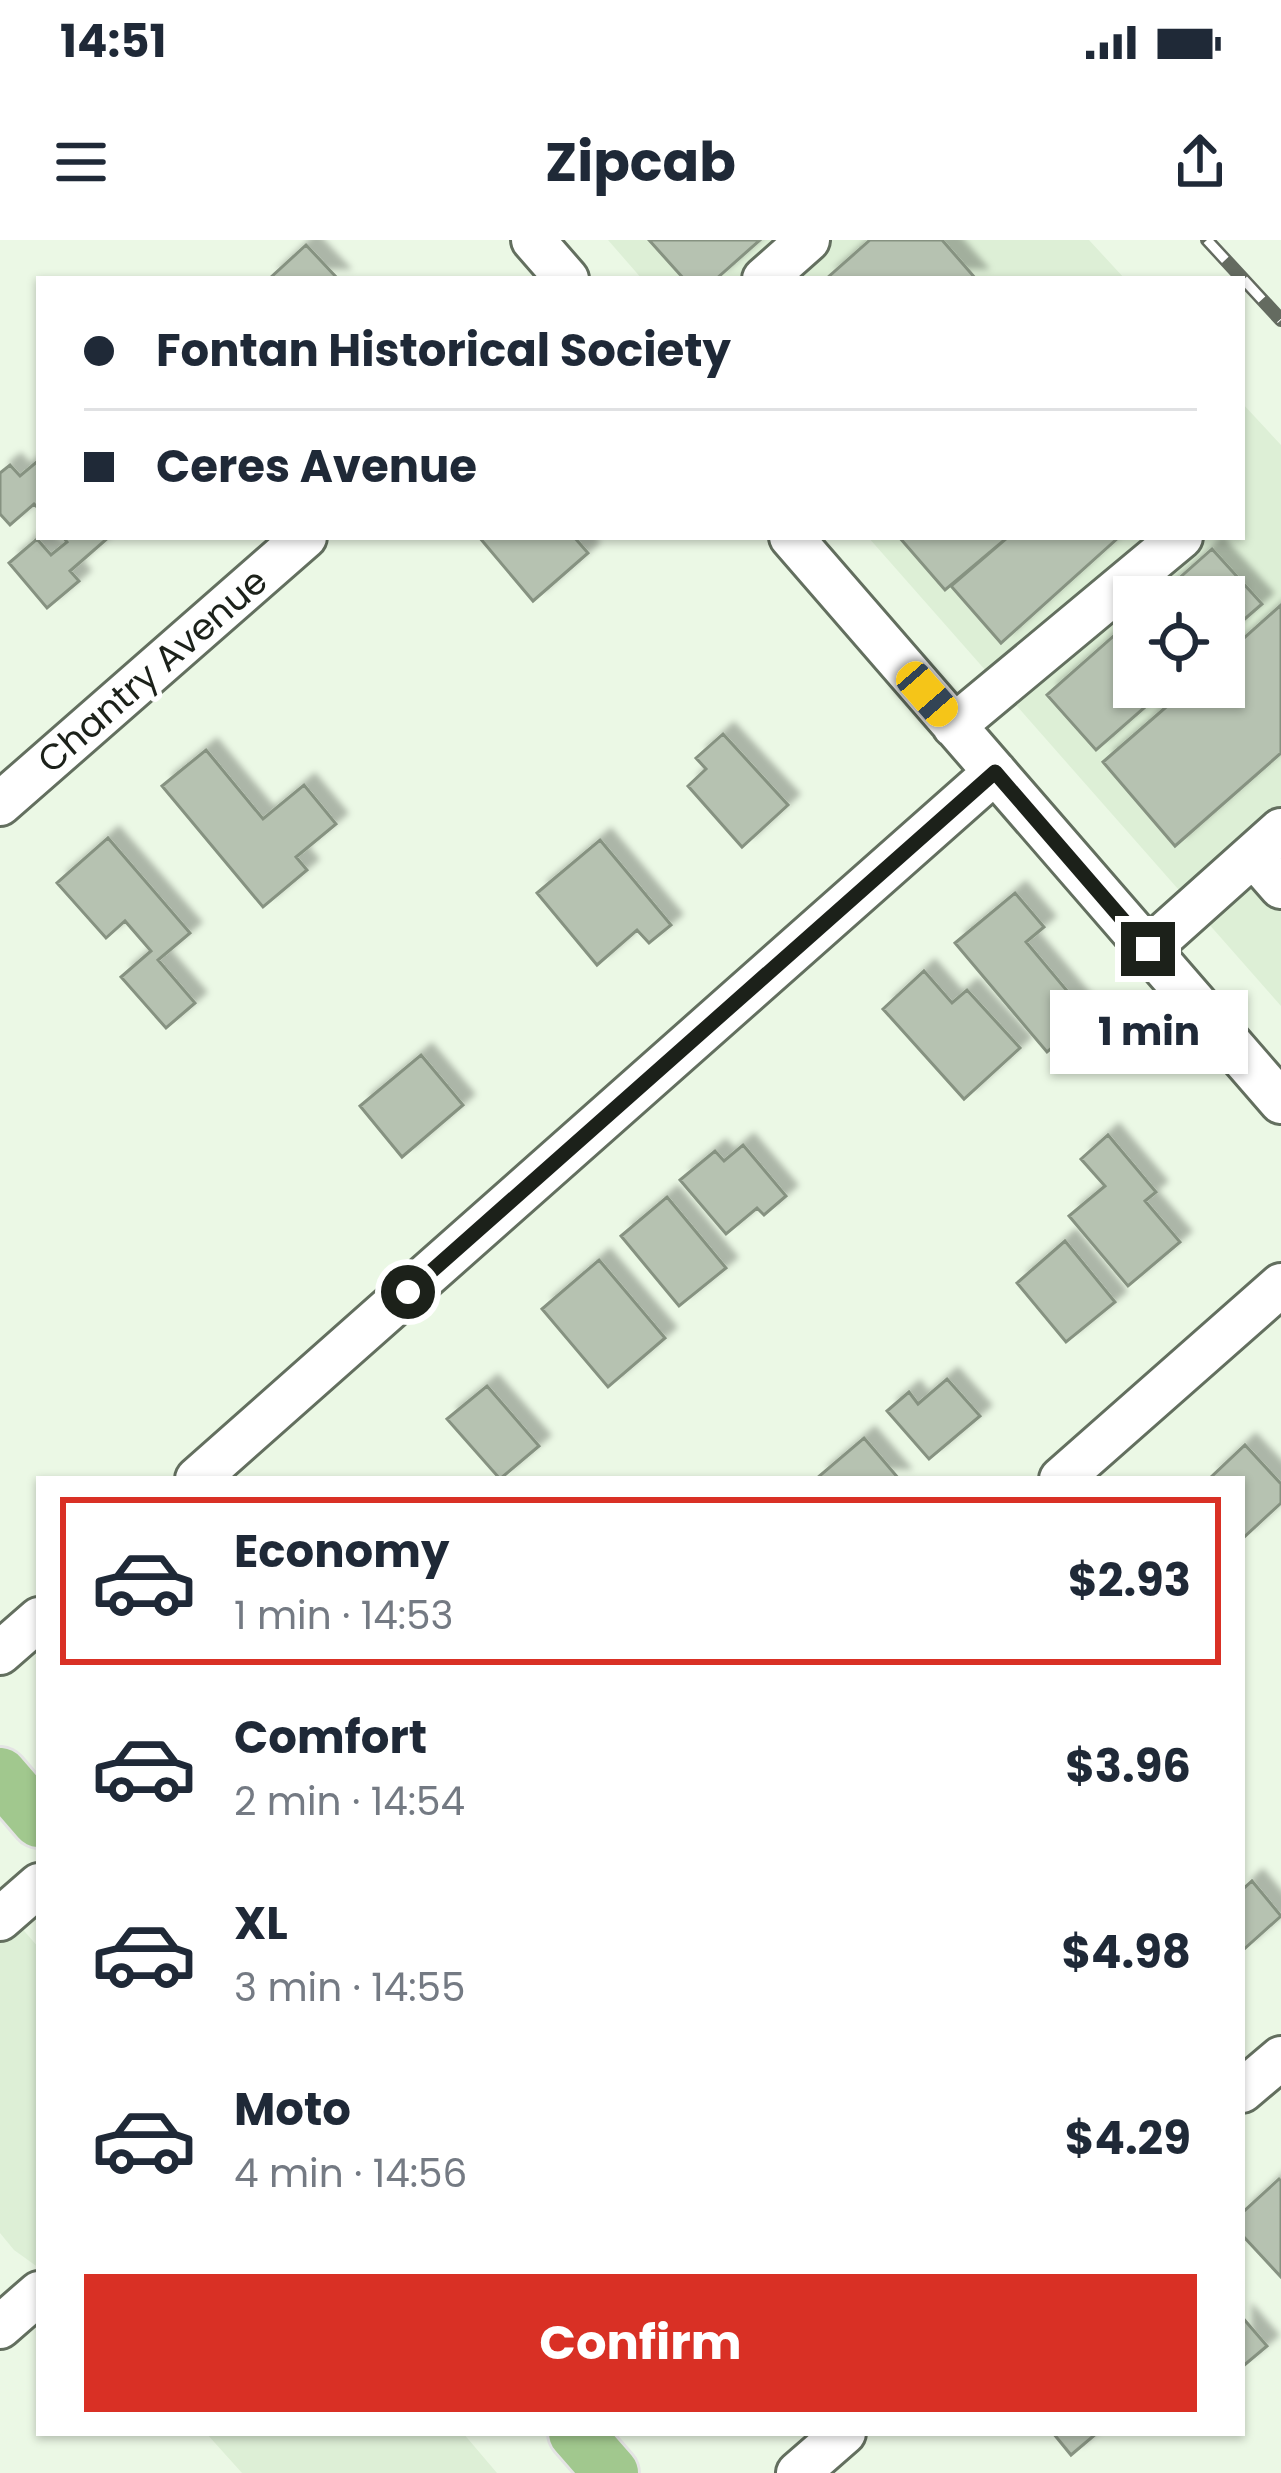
<!DOCTYPE html>
<meta charset="utf-8">
<style>
body{margin:0;font-family:Poppins,sans-serif;background:#f6f6f7;color:#1f2937;height:100vh;display:flex;flex-direction:column;font-size:45px;white-space:nowrap}
*{box-sizing:border-box;margin:0}
p{font-size:39px;color:#747a83}
.icon{flex:none;width:66px;height:66px;fill:none;stroke:currentColor;stroke-width:2;stroke-linecap:round;stroke-linejoin:round}
.map{position:relative;flex:1;overflow:hidden}
.side{position:absolute;left:36px;top:1236px;width:1209px;height:960px;display:flex;flex-direction:column;background:#fff;border-radius:0px;box-shadow:0 3px 9px #0004}
.side>*{flex:none}
.hud{position:absolute;left:36px;top:36px;width:1209px;height:264px;border-radius:0px;box-shadow:0 3px 9px #0004;display:grid;align-content:center;height:264px;padding:0 48px;background:#fff}
.tools{position:absolute;left:1113px;top:336px;display:grid;gap:24px}
.tools a{display:grid;place-items:center;width:132px;height:132px;border-radius:0px;background:#fff;box-shadow:0 3px 9px #0004;font-size:60px}
.end{position:absolute;width:54px;height:54px;margin:-27px;border:15px solid #1c211a;background:#fff;box-shadow:0 0 0 6px #fff}
.from{border-radius:50%}
.bubble{position:absolute;height:84px;border-radius:0px;background:#fff;box-shadow:0 3px 9px #0004;font-size:39px;font-weight:700;line-height:84px;text-align:center}
.car{position:absolute;width:36px;height:72px;margin:-36px -18px;border-radius:15px;box-shadow:0 0 9px 3px #0007;background:linear-gradient(#f5c518 24%,#345 0 40%,#f5c518 0 76%,#345 0 86%,#f5c518 0)}
.hud b{display:flex;align-items:center;gap:42px;height:114px;font-size:45px}
.hud b+b{border-top:3px solid #e0e1e3}
.hud i{width:30px;height:30px;background:#1f2937}
ul{padding:21px 0 0;list-style:none}
li{display:flex;align-items:center;gap:36px;height:168px;margin:0 24px 18px;padding:0 24px;border:6px solid transparent;border-radius:0px}
li div{flex:1}
li b{display:block;font-size:45px}
li em{font-style:normal;font-weight:700}
li.selected{border-color:#d93025}
li>.icon{width:108px;height:108px;stroke-width:1.5}
.primary-button{display:flex;gap:24px;margin-top:auto;padding:24px 48px}
.primary-button a{flex:1;height:138px;border-radius:0px;background:#d93025;color:#fff;font-size:48px;font-weight:700;line-height:138px;text-align:center}
.status{display:flex;justify-content:space-between;align-items:center;height:84px;padding:0 60px;background:#fff;direction:ltr}
.status svg{height:33px;fill:currentColor}
header{display:flex;justify-content:space-between;align-items:center;height:156px;padding:0 48px;background:#fff;font-size:54px;font-weight:700}
.map>svg:first-child{display:block}
.built{fill:#ddefd6;fill-rule:evenodd}
.building{fill:#b6c2b1;stroke:#869281;stroke-width:3;filter:url(#shadow)}
.lines{fill:none;stroke-linecap:round;stroke-linejoin:round}
.minor-casing{stroke:#636f5f;stroke-width:48}
.major-casing{stroke:#e4e4e4;stroke-width:60}
.minor{stroke:#fff;stroke-width:42}
.major{stroke:#a1c88e;stroke-width:54}
.rail-casing{stroke:#646b60;stroke-width:14}
.rail{stroke:#fff;stroke-width:9;stroke-dasharray:27;stroke-linecap:butt}
.route{stroke:#1c211a;stroke-width:15}
.labels{text-anchor:middle;stroke-width:10;stroke-linejoin:round;paint-order:stroke}
.street-label{font-size:36px;fill:#1c211a;stroke:#fff}
</style>
<div class="status"><b>14:51</b><svg viewBox="0 0 49 12"><path d="M0 12V9h3v3zM5 12V6h3v6zM10 12V3h3v9zM15 12V0h3v12zM26 1h20v11H26zM47 4h2v5h-2z"/></svg></div>
<header><svg class="icon" aria-label="menu" viewBox="0 0 24 24"><path d="M4 6h16M4 12h16M4 18h16"/></svg>Zipcab<svg class="icon" aria-label="share" viewBox="0 0 24 24"><path d="M12 15V3M7 8l5-5 5 5M5 13v7h14v-7"/></svg></header>
<div class="map">
<svg width="1281" height="2233" viewBox="0 0 1281 2233">
<defs>
<filter id="shadow"><feDropShadow dx="11" dy="-11" stdDeviation="3" flood-color="#0004"/></filter>
</defs>
<rect width="100%" height="100%" fill="#ebf8e5"/>
<path class="built" d="M608 0H1089L1125 39H642Z
M1242 163 1281 205V766L868 297H1242ZM1134 357H1224V447H1134Z
M0 1663 39 1708V2028L14 2010 0 1993Z
M206 2193H463L497 2233H242Z"/>
<path class="building" d="M649 0H760L716 39H684Z
M870 0H942L976 39H826Z
M306 5 338 39H269Z
M39 220V269L34 264 10 285 0 274V233L10 225 20 236Z
M63 297H109L70 331 79 341 47 368 9 323 37 299 51 315 67 302Z
M479 297H574L588 313 533 361Z
M899 297H1008L945 350Z
M1008 297H1119L1001 403 951 346Z
M1212 309 1262 364 1224 397V357H1158Z
M1281 365V513L1175 606 1103 522 1189 447H1224V416Z
M1134 378V447H1168L1096 510 1047 455Z
M723 494 788 565 742 607 688 546 706 529 696 518Z
M206 510 263 579 304 545 336 584 296 617 307 630 263 667 162 546Z
M108 598 190 693 158 720 195 763 166 788 121 737 151 711 125 681 106 698 57 643Z
M600 600 671 685 649 703 637 690 597 725 537 653Z
M1015 653 1044 687 1026 702 1089 777 1047 812 955 703Z
M924 731 952 763 967 750 1020 808 964 859 883 769Z
M421 815 463 865 402 917 360 866Z
M1108 895 1156 952 1145 961 1180 1002 1128 1046 1069 976 1105 946 1081 919Z
M743 905 786 956 764 975 757 968 726 994 680 940 715 911 724 921Z
M667 957 726 1028 679 1066 621 996Z
M1065 1001 1115 1062 1066 1102 1017 1043Z
M599 1020 665 1098 608 1147 542 1069Z
M947 1139 980 1176 929 1219 887 1171 909 1152 918 1164Z
M487 1146 539 1206 500 1239 447 1179Z
M864 1198 899 1239H818L817 1238Z
M1245 1205 1281 1244V1263L1242 1299V1239H1209Z
M1252 1641 1281 1676 1242 1711V1650Z
M1279 1939 1281 1941V2037L1242 1995V1973Z
M1242 2077 1267 2106 1242 2127Z
M1053 2193H1097L1071 2215Z"/>
<g class="lines">
<g class="minor-casing">
<path id="minor" d="M533 0 567 39
M764 39 808 0
M791 297 1281 862
M954 486 1181 297
M0 564 305 297
M1253 615 1281 647
M1148 709 1281 590
M197 1239 995 532
M1061 1239 1281 1045
M0 1413 39 1379
M0 1679 39 1645
M1242 1851 1281 1818
M0 2087 39 2053
M798 2233 844 2193"/>
</g>
<g class="major-casing">
<path id="major" d="M0 1535 39 1580
M576 2193 611 2233"/>
</g>
<use href="#minor" class="minor"/>
<use href="#major" class="major"/>
<g class="rail-casing">
<path id="rail" d="M1207 0 1281 80"/>
</g>
<use href="#rail" class="rail"/>
</g>
<g class="lines">
<path class="route" d="M408 1052 995 532 1148 709"/>
</g>
<g class="labels">
<g class="street-label">
<text transform="translate(152 430) rotate(-41)" y="13">Chantry Avenue</text>
</g>
</g>
</svg>
<div class="tools">
<a><svg class="icon" aria-label="locate" viewBox="0 0 24 24"><circle cx="12" cy="12" r="6"/><path d="M12 2v4M12 18v4M2 12h4M18 12h4"/></svg></a>
</div>
<i class="end from" style="left:408px;top:1052px"></i>
<i class="end" style="left:1148px;top:709px"></i>
<div class="bubble" style="left:1050px;top:750px;width:198px">1 min</div>
<i class="car" style="left:927px;top:454px;rotate:139deg"></i>
<div class="hud">
<b><i class="from"></i>Fontan Historical Society</b>
<b><i></i>Ceres Avenue</b>
</div>
<section class="side">
<ul>
<li class="selected"><svg class="icon" aria-label="car" viewBox="0 0 24 24"><path d="M5 17H2v-5l4-1 3-4h7l3 4 3 1v5h-3M9 17h6M6 11h13"/><circle cx="7" cy="17" r="2"/><circle cx="17" cy="17" r="2"/></svg><div><b>Economy</b><p>1 min · 14:53</p></div><em>$2.93</em></li>
<li><svg class="icon" aria-label="car" viewBox="0 0 24 24"><path d="M5 17H2v-5l4-1 3-4h7l3 4 3 1v5h-3M9 17h6M6 11h13"/><circle cx="7" cy="17" r="2"/><circle cx="17" cy="17" r="2"/></svg><div><b>Comfort</b><p>2 min · 14:54</p></div><em>$3.96</em></li>
<li><svg class="icon" aria-label="car" viewBox="0 0 24 24"><path d="M5 17H2v-5l4-1 3-4h7l3 4 3 1v5h-3M9 17h6M6 11h13"/><circle cx="7" cy="17" r="2"/><circle cx="17" cy="17" r="2"/></svg><div><b>XL</b><p>3 min · 14:55</p></div><em>$4.98</em></li>
<li><svg class="icon" aria-label="car" viewBox="0 0 24 24"><path d="M5 17H2v-5l4-1 3-4h7l3 4 3 1v5h-3M9 17h6M6 11h13"/><circle cx="7" cy="17" r="2"/><circle cx="17" cy="17" r="2"/></svg><div><b>Moto</b><p>4 min · 14:56</p></div><em>$4.29</em></li>
</ul>
<div class="primary-button"><a>Confirm</a></div>
</section>
</div>
